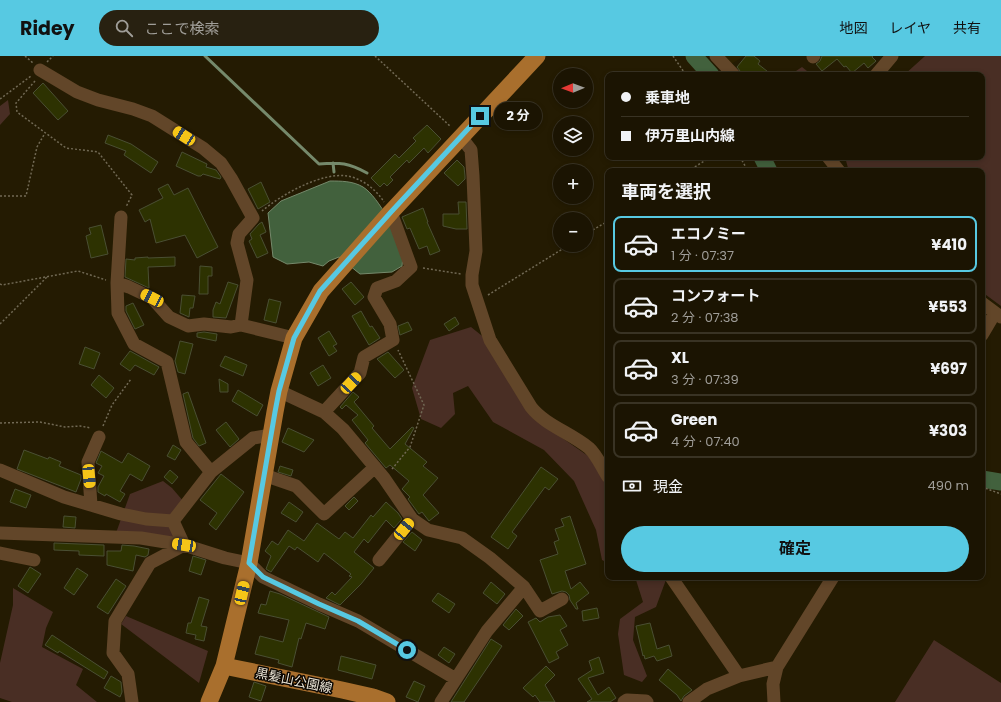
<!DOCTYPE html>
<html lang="ja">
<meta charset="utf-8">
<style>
body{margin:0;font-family:Poppins,"Noto Sans JP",sans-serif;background:#282111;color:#f1f3f6;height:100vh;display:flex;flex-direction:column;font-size:15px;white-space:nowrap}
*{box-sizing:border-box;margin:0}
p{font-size:13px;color:#a09e99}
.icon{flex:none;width:22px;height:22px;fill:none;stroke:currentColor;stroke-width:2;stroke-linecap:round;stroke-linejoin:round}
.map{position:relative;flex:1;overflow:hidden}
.panel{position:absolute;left:605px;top:112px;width:380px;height:412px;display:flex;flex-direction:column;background:#1b1402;border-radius:8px;box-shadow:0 2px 6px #0003,0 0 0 1px #393324}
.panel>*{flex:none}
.hud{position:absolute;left:605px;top:16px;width:380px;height:88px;border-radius:8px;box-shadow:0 2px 6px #0003,0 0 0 1px #393324;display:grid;align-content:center;height:88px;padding:0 16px;background:#1b1402}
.needle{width:26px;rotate:269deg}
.tools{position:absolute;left:553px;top:12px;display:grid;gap:8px}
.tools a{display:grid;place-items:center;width:40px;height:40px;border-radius:50%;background:#1b1402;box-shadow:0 2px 6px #0003,0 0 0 1px #393324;font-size:20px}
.end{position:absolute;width:18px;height:18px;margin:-9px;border:5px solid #57c9e2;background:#111;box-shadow:0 0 0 2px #111}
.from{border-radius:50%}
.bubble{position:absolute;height:28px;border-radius:14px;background:#1b1402;box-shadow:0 2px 6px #0003,0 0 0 1px #393324;font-size:13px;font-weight:700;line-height:28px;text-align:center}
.car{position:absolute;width:12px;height:24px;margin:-12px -6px;border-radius:5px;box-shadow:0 0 3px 1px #0007;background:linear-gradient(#f5c518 24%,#345 0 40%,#f5c518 0 76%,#345 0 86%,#f5c518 0)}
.hud b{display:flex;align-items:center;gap:14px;height:38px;font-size:15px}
.hud b+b{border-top:1px solid #393324}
.hud i{width:10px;height:10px;background:#f1f3f6}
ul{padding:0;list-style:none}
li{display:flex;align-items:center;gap:12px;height:56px;margin:0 8px 6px;padding:0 8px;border:2px solid #393324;border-radius:8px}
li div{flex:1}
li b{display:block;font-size:15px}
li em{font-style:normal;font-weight:700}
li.selected{border-color:#57c9e2}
li>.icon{width:36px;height:36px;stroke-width:1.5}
h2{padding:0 16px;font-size:18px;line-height:48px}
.pay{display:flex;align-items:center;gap:10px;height:44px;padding:0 16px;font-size:15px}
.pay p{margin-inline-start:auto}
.action{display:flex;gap:8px;margin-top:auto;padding:8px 16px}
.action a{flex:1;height:46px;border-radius:24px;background:#57c9e2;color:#111;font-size:16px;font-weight:700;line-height:46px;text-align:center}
header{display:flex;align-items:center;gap:24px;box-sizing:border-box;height:56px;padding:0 20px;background:#57c9e2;color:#111}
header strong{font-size:19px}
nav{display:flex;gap:22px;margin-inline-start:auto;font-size:14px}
.search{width:280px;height:36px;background:#282111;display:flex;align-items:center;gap:10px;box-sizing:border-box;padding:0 14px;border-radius:22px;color:#a09e99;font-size:15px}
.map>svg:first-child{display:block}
.built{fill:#2b2000}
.green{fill:#492e24}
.water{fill:#42613d;stroke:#75896b}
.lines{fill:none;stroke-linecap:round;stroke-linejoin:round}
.stream{stroke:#75896b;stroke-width:3}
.river{stroke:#42613d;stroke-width:17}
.building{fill:#2d3201;stroke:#4a4f33}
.path{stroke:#716954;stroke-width:1.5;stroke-dasharray:2 2;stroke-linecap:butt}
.minor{stroke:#624629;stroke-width:13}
.major{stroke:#a96f2d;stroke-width:17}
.route{stroke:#57c9e2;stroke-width:5}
.labels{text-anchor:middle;stroke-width:3;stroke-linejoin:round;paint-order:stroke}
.street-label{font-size:13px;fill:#ebe5d6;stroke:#0a0601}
</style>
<header>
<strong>Ridey</strong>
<div class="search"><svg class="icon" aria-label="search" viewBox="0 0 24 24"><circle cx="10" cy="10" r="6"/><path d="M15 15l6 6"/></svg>ここで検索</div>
<nav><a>地図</a><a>レイヤ</a><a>共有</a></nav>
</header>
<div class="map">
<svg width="1001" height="646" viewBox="0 0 1001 646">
<rect width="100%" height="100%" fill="#241b02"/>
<path class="built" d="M720 0H744L728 10Z"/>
<path class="green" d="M925 0H1001V250L982 236V115H850L848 112 845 101H982V19H904Z
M802 11 812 19H790Z
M8 44 10 58 0 69V50Z
M471 271 486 283 535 363 591 402 608 431V507L602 504 596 474 574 425 544 394 493 366 468 330 453 337 455 358 441 372 421 363 412 332 430 284Z
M163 425 172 432 184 446 176 483 116 477 130 438Z
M632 521H667L656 551 635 561 633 584 647 620 642 626 624 619 618 578 620 563 643 546 636 524Z
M13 532 53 556 46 572 42 591 83 613 76 629 97 646H12L0 642V607L13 549Z
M126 560 208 595 199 627 121 568Z
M934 584 1001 627V646H895Z"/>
<path class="water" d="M330 125C341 125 353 125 363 131 379 141 400 182 403 200 403 203 402 207 402 210L392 216 360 218 339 201 329 205 323 210 309 206 287 208 273 201 268 157 281 145Z"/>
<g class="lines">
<path class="stream" d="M205 0 319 108C340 106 349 107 367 117
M333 107 334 116"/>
<path class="river" d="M694 0 711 19
M762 101 769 115
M982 423 1001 426"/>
</g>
<path class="building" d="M746 0H754L760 5 758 8 772 19H743L737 11Z
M822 0H873L872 1 876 5 868 12 864 7 852 17 846 10 844 11 837 3 822 15 816 8 820 5Z
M43 27 68 55 58 64 33 37Z
M427 69 441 83 428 97 424 92 409 107 407 104 390 121 393 124 387 130 384 127 380 131 371 122 395 98 399 102 416 85 413 82Z
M108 79 131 88 158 106 151 117 124 99 126 95 105 87Z
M182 96 207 108 206 111 216 114 221 121 220 123 203 118 201 120H198L176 110Z
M457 104 464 111 465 120V123L458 130 444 117Z
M261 126 270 146 258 153 248 133Z
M168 128 174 139 188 132 218 191 197 202 185 179 156 187 150 163 145 166 139 154 163 142 158 133Z
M458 146H466L467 173H456L443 170V158H459Z
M423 152 428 166H427L440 195 430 199 427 190 419 193 410 172 407 173 402 161Z
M262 166 266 176 260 179 268 197 257 202 249 185 252 183 250 178 259 168Z
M101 169 108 198 91 202 86 180 91 178 89 172Z
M148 201V202L175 201V210L148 211 149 232 125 221 126 203 135 204V202Z
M200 210 212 211V220H208V238H199Z
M228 226 238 229 226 262 213 261V254L216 246 220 248Z
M351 226 364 241 355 249 342 233Z
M182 239 195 240 193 252H190L189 261 180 257Z
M269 243 281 246 276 267 264 264Z
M133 247 144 269 135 273 126 255V250Z
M361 255 370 271 372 270 380 282 369 289 352 260Z
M455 261 459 268 449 275 444 268Z
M408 266 412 274 400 279 398 270Z
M329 275 337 288 333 290 337 295 329 300 318 282Z
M204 276 217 278 216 285 197 281V277Z
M180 285 193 288 185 318 178 316 175 305Z
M85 291 100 297 94 313 79 308Z
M130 295 159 311 154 319 135 309 130 315 120 308Z
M388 296 404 314 395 322 377 303Z
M225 300 247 309 243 320 220 310Z
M323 309 331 322 318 330 310 317Z
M99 319 114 332 106 342 91 329Z
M219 323 228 328V336H220Z
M238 334 263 349 257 360 232 345Z
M188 336 206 387 199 390 193 382 183 338Z
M353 336 359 341 354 346 374 370 372 372 390 393 412 371 414 372 405 388 427 406 423 410 438 422 423 439 439 457 429 465 422 456 419 458 408 443 410 441 402 433 409 425 390 409 386 412 365 387 368 384 352 364 358 359 346 349 342 353 340 351Z
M226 366 239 383 230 391 216 374Z
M288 372 314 384 304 396 282 386Z
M173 389 181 394 175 404 167 400Z
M24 394 48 403 49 401 61 406 59 410 81 419V423L76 436 17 413Z
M101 395 122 407 128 397 150 410 142 425 130 418 120 435 125 438 120 446 106 438 105 440 98 436V431L104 420 98 417 102 410 96 407Z
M280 410 293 414 291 420 278 416Z
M541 411 558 423 549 434 545 431 512 476 517 480 508 493 491 481Z
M170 414 178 421 172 428 164 421Z
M221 418 244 436 216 474 209 468 217 457 200 444Z
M15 433 31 439 26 452 10 446Z
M354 441 358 445 349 454 345 450Z
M289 446 303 456 296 466 281 457Z
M386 446 398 457 402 463 394 472 386 464 368 487 364 483 354 496 374 512 361 528 340 549 326 542 332 536 335 539 352 521 349 520 351 518 324 497 318 506 297 491 295 494 289 490 271 516 266 513 271 500 265 495 272 485 278 489 288 474 304 485 317 467 339 483 345 476 353 482 371 459 373 461Z
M64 460 76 461 75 472 63 471Z
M570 460 586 508 565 515 571 533 580 526 589 537 576 547 578 553H576L570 544 569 539 566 536 562 535 552 538 540 504 558 498 554 486 559 484 555 473 564 470 561 463Z
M412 476 422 484 415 495 403 486Z
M54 487 104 489V500L79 499V495L54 494Z
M122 489 134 490 149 493 148 499 145 501 136 499 133 515 107 509V495H121Z
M193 500 206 504 201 519 189 515Z
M30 511 41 518 28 537 18 530Z
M77 512 88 519 74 539 64 532Z
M116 523 126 530 108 558 97 551Z
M491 526 505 538 497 548 483 537Z
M270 535 280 538 329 561 325 573 306 567 301 583 299 582 292 611 278 607 279 604 255 598 260 580 283 586 289 564 258 557 261 548 266 549Z
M438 537 455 548 449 557 432 545Z
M199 541 209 544 201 570 207 571 204 585 195 583 196 579 186 577 188 567H191Z
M597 552 599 562 583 565 582 555Z
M516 553 523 560 509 574 503 569Z
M560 559 567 570 560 574 568 589 556 596 559 602 549 607 528 566 536 562 540 566 548 561Z
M650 567 657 593 669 589 672 600 657 605 654 600 645 603 644 599 643 600 636 570Z
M52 579 108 616 104 623 59 595 58 597 45 589Z
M491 583 502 590 464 646H451Z
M444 591 455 598 449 607 438 599Z
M341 600 376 609 372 623 338 614Z
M599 601 604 617 588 622 598 639 609 631 616 642 610 646H587L592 643 578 623 592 614 589 605Z
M546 610 555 619 545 629 555 646H540L535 639 533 641 523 632Z
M668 613 692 634 684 640 681 645 677 639 659 624Z
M111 620 121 626 122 636 120 641 104 632Z
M414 625 425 630 418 646 406 641Z
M254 626 266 630 261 645 249 641Z"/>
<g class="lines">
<path class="path" d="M25 0 33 7
M375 0 451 71
M673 0 686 19
M47 6 53 0
M35 25 16 47 17 56 66 92 98 96 132 139 126 151
M0 43 31 20
M740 101 748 115
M688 115 711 101
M0 140H26L37 91 45 77
M262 155C281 139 321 116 347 120 361 122 376 133 384 146
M586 178 608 165
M423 212 461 218
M0 228 2 229 78 215 106 224
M488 239 569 189
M0 268 48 220
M0 367 40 366 65 371 80 370 91 372
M103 370 112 349 131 323
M392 413 410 391 424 349 398 294
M982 431 1001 438"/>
<path class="minor" d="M716 0 734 19
M813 1 814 0
M40 14 77 36 98 44 133 53 152 60 203 92 221 107 231 122 253 162 239 178 237 187 247 224 241 269 294 282
M876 19 892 0
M461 81 471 94 473 120 476 195 472 219V229L490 284 531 351C545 369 571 377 589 392 597 399 602 412 608 421
M828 101 839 115
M121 161 117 227 118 257 134 288 167 306 186 386 211 416
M117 227 129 231 152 242 169 261 188 270 204 268 231 271 241 269
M982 247 1001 261
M982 279 995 257
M279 335 324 356 343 373 384 422 412 463 428 474 462 482 490 502 524 531 487 575 441 646
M324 356 360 317 364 301 393 284 390 268 374 241 377 232 396 225 411 211 391 156
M0 414 64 441 121 458 146 463 173 465 184 489
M264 419 296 430 324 458 375 411
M91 449 88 406 99 381
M173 465 211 416 253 382 271 379
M0 477 141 482 184 489 225 502 249 507 263 521 319 548 358 565 456 623
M0 497 34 504
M379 504 412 463
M671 521 739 620
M524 531 540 555 562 543
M132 646 128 618 113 597 115 565 150 507 184 489
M624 646 627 644 646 645 647 646
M689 646 707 633 739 620 777 611
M774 646 773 628 777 611 833 521"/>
<path class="major" d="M224 610 342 634 373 641 387 646
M209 646 224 610 249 507 275 356 279 335 294 282 321 235 391 156 537 0"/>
</g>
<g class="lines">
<path class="route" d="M407 594 358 565 319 548 263 521 249 507 275 356 279 335 294 282 320 235 391 156 480 60"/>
</g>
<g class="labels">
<g class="street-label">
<text transform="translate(294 624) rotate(12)" y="5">黒髪山公園線</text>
</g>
</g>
</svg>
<div class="tools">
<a><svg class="needle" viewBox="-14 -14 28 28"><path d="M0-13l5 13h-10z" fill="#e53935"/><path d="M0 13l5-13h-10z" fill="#a09e99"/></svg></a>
<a><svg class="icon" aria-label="layers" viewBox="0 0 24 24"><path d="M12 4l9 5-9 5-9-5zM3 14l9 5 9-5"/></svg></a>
<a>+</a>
<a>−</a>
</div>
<i class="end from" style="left:407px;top:594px"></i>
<i class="end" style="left:480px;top:60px"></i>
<div class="bubble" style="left:494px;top:46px;width:48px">2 分</div>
<i class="car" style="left:184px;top:80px;rotate:303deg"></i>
<i class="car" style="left:152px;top:242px;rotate:296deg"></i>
<i class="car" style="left:351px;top:327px;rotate:43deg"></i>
<i class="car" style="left:89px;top:420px;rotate:175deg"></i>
<i class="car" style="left:404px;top:473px;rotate:39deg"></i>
<i class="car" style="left:184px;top:489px;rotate:279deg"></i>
<i class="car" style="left:242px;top:537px;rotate:13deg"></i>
<div class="hud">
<b><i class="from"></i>乗車地</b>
<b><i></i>伊万里山内線</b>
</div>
<section class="panel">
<h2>車両を選択</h2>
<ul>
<li class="selected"><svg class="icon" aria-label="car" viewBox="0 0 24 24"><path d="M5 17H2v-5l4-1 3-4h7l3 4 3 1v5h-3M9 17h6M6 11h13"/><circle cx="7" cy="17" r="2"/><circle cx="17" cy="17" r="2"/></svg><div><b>エコノミー</b><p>1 分 · 07:37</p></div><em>¥410</em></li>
<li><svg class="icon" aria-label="car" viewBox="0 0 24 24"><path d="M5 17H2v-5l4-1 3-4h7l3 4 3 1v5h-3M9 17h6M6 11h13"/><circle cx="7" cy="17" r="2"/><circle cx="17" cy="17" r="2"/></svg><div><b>コンフォート</b><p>2 分 · 07:38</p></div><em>¥553</em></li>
<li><svg class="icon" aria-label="car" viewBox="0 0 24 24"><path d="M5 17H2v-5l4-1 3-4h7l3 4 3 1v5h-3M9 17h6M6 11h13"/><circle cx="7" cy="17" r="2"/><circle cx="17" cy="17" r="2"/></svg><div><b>XL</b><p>3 分 · 07:39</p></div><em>¥697</em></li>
<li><svg class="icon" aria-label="car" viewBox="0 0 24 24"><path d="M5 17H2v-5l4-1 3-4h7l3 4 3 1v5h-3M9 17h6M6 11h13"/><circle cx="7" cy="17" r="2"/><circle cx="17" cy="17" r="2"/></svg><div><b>Green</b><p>4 分 · 07:40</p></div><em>¥303</em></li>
</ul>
<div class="pay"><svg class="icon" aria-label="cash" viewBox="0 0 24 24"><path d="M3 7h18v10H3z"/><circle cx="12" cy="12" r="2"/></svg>現金<p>490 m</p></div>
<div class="action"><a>確定</a></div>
</section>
</div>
